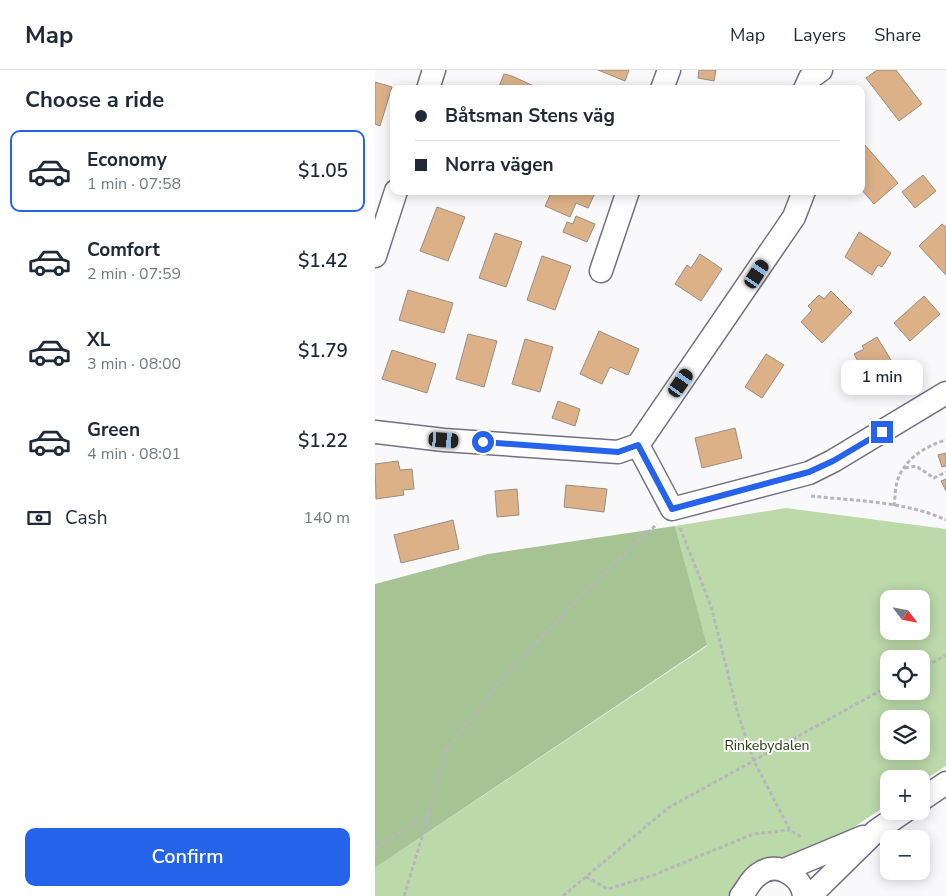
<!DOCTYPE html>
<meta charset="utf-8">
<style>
body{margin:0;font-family:"Nunito Sans",sans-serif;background:#f6f6f7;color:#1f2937;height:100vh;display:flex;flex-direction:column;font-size:19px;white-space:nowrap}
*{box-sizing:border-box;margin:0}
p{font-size:16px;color:#747a83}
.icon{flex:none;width:28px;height:28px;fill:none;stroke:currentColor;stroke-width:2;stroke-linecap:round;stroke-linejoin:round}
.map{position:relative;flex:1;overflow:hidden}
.side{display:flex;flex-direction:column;background:#fff;width:375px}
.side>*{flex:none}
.guide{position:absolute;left:15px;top:15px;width:475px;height:110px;border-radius:10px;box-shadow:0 2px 12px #0003;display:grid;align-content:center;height:110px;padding:0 25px;background:#fff}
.needle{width:32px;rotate:122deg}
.controls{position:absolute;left:505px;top:520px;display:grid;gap:10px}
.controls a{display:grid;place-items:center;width:50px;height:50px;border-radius:10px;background:#fff;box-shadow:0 2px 12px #0003;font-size:25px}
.end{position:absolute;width:22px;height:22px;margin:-11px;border:6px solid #2563eb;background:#fff;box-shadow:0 0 0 2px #fff}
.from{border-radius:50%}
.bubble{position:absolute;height:35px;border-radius:10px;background:#fff;box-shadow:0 2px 12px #0003;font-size:16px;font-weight:600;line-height:35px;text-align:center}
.car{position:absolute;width:15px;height:30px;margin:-15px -8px;border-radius:6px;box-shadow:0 0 4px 1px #0007;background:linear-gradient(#222 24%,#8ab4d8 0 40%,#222 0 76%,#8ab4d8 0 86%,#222 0)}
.guide b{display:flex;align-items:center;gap:18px;height:48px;font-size:19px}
.guide b+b{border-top:1px solid #e0e1e3}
.guide i{width:12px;height:12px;background:#1f2937}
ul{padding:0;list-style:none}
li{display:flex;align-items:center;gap:15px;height:82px;margin:0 10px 8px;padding:0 15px;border:2px solid transparent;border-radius:10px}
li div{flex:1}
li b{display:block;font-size:19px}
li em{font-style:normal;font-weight:600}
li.active{border-color:#2563eb}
li>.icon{width:45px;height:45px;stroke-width:1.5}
h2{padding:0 25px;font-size:22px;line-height:60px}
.pay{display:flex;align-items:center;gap:12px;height:55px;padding:0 25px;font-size:19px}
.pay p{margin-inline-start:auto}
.button{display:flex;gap:10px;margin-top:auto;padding:10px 25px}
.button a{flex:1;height:58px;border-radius:10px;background:#2563eb;color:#fff;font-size:20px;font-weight:600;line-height:58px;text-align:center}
header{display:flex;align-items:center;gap:30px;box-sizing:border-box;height:70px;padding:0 25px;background:#fff;border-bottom:1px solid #e0e1e3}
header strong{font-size:24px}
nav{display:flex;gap:28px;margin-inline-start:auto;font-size:18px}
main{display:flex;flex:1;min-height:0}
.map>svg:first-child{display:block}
.green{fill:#bbd9a9;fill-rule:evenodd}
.forest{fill:#a6c493}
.building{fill:#dcb188;stroke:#9b8d7f}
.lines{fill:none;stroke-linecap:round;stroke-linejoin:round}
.minor-casing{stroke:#727081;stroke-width:25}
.path{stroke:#b6b6bb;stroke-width:3;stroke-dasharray:4 2.5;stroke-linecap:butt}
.minor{stroke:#fff;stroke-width:22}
.route{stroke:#2563eb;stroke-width:6}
.labels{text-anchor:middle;stroke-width:4;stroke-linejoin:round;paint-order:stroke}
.park-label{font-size:14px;fill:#223d09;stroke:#fff}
</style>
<header>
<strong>Map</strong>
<nav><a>Map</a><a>Layers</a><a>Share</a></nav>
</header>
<main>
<section class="side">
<h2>Choose a ride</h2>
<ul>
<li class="active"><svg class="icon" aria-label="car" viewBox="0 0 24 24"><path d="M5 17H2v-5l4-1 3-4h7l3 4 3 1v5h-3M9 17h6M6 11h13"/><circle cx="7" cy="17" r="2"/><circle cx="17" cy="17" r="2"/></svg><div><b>Economy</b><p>1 min · 07:58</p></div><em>$1.05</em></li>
<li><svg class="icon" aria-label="car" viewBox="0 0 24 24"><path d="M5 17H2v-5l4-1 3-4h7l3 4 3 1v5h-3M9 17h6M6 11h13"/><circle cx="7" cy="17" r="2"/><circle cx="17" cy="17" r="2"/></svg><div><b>Comfort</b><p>2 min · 07:59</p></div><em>$1.42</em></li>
<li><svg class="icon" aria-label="car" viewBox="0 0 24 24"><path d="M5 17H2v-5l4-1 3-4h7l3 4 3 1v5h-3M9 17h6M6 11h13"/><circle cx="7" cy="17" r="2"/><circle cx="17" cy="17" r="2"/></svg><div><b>XL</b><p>3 min · 08:00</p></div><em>$1.79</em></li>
<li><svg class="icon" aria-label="car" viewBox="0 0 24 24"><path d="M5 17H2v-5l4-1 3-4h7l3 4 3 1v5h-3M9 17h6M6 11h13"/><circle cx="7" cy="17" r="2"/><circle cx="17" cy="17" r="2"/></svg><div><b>Green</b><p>4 min · 08:01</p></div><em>$1.22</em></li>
</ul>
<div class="pay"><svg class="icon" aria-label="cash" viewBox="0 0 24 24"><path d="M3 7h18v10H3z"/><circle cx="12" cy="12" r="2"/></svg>Cash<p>140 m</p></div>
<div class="button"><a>Confirm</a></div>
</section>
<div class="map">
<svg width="571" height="826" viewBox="0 0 571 826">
<rect width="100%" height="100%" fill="#f9f9fc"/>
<path class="green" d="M411 438 571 459V696L546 712V709H514V734L374 826H0V798L332 576 300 456ZM514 529H546V561H514ZM514 589H546V621H514ZM514 649H546V681H514Z"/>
<path class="forest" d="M300 456 332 575 0 798V514L113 484Z"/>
<path class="building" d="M223 0H254L250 11Z
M324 0H341L339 11 323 8Z
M502 0H521L547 34 524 51 491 8Z
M129 4 137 6 165 19H123Z
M0 12 17 17 5 56 0 54Z
M489 74 523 113 499 134 486 119V76Z
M548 105 561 121 540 138 527 122Z
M177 121H221L213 138 201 133 195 147 170 136Z
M62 137 90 147 73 191 45 181Z
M201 146 220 154 212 172 188 162 192 152 198 154Z
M567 154 571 157V205L544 176Z
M484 162 516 183 507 197 503 195 497 205 470 187Z
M120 163 147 172 131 217 104 208Z
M325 184 347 199 326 231 300 214 312 195 316 198Z
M167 186 196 196 180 240 152 230Z
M33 220 78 233 69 263 24 250Z
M456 221 477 242 447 273 426 252 437 240 433 236 444 225 449 229Z
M549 226 565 244 535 271 519 253Z
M224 261 264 279 253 305 235 297 227 314 205 304Z
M93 264 122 271 109 317 81 309Z
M502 267 522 300 507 309 506 306 495 313 479 284 489 279 487 276Z
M150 269 178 277 165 322 137 314Z
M17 280 61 294 52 323 7 309Z
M391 284 409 295 387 328 370 317Z
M183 331 205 339 200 356 177 348Z
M360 358 367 388 327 398 320 368Z
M571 383V396L567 397 563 385Z
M23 391 25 400 37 399 39 419 28 420 29 425 1 429 0 394Z
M571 409V421L566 411Z
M191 415 232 419 229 442 189 437Z
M142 419 144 445 122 447 120 421Z
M78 450 84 479 26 493 19 465Z"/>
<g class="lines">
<g class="minor-casing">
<path id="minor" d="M53 19 59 0
M287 19 294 0
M430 19 435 8 446 0
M0 186 21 121
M226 201 253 121
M0 362 69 370 243 382 263 375 419 147 429 121
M263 375 297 439 434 403 458 391 571 323
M546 730 571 713
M409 800 488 767
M366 826C373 818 375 810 384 804 402 790 427 806 429 826
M435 826 501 761 530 741"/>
</g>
<path class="path" d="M530 398 541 396 559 408 571 402
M436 426C480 431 530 431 571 450
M519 436C520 428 520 419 522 412 528 390 550 376 571 370
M305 458 336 536 363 644 379 691 415 760 428 768
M546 599 571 585
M0 778 54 744
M211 807 233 819 279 805 378 764 415 760
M29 826 54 744 70 682 119 618 209 522 282 454
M188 826 293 738 514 616"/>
<use href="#minor" class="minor"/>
</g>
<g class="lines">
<path class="route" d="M108 372 243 382 263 375 297 439 434 402 458 391 507 362"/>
</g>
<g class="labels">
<g class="park-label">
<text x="392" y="680">Rinkebydalen</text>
</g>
</g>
</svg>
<div class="controls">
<a><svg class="needle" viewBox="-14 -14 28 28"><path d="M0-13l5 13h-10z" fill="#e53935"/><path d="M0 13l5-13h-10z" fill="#747a83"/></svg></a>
<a><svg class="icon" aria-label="locate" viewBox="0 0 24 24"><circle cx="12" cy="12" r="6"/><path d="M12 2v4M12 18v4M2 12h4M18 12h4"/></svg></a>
<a><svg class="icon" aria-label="layers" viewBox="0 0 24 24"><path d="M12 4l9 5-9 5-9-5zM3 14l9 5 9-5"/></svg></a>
<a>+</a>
<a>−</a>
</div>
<i class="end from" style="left:108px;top:372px"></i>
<i class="end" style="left:507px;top:362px"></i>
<div class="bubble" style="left:466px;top:290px;width:82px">1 min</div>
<i class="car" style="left:382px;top:204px;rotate:33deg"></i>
<i class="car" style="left:306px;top:313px;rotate:35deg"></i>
<i class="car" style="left:69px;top:370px;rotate:94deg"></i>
<div class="guide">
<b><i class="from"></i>Båtsman Stens väg</b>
<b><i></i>Norra vägen</b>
</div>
</div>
</main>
